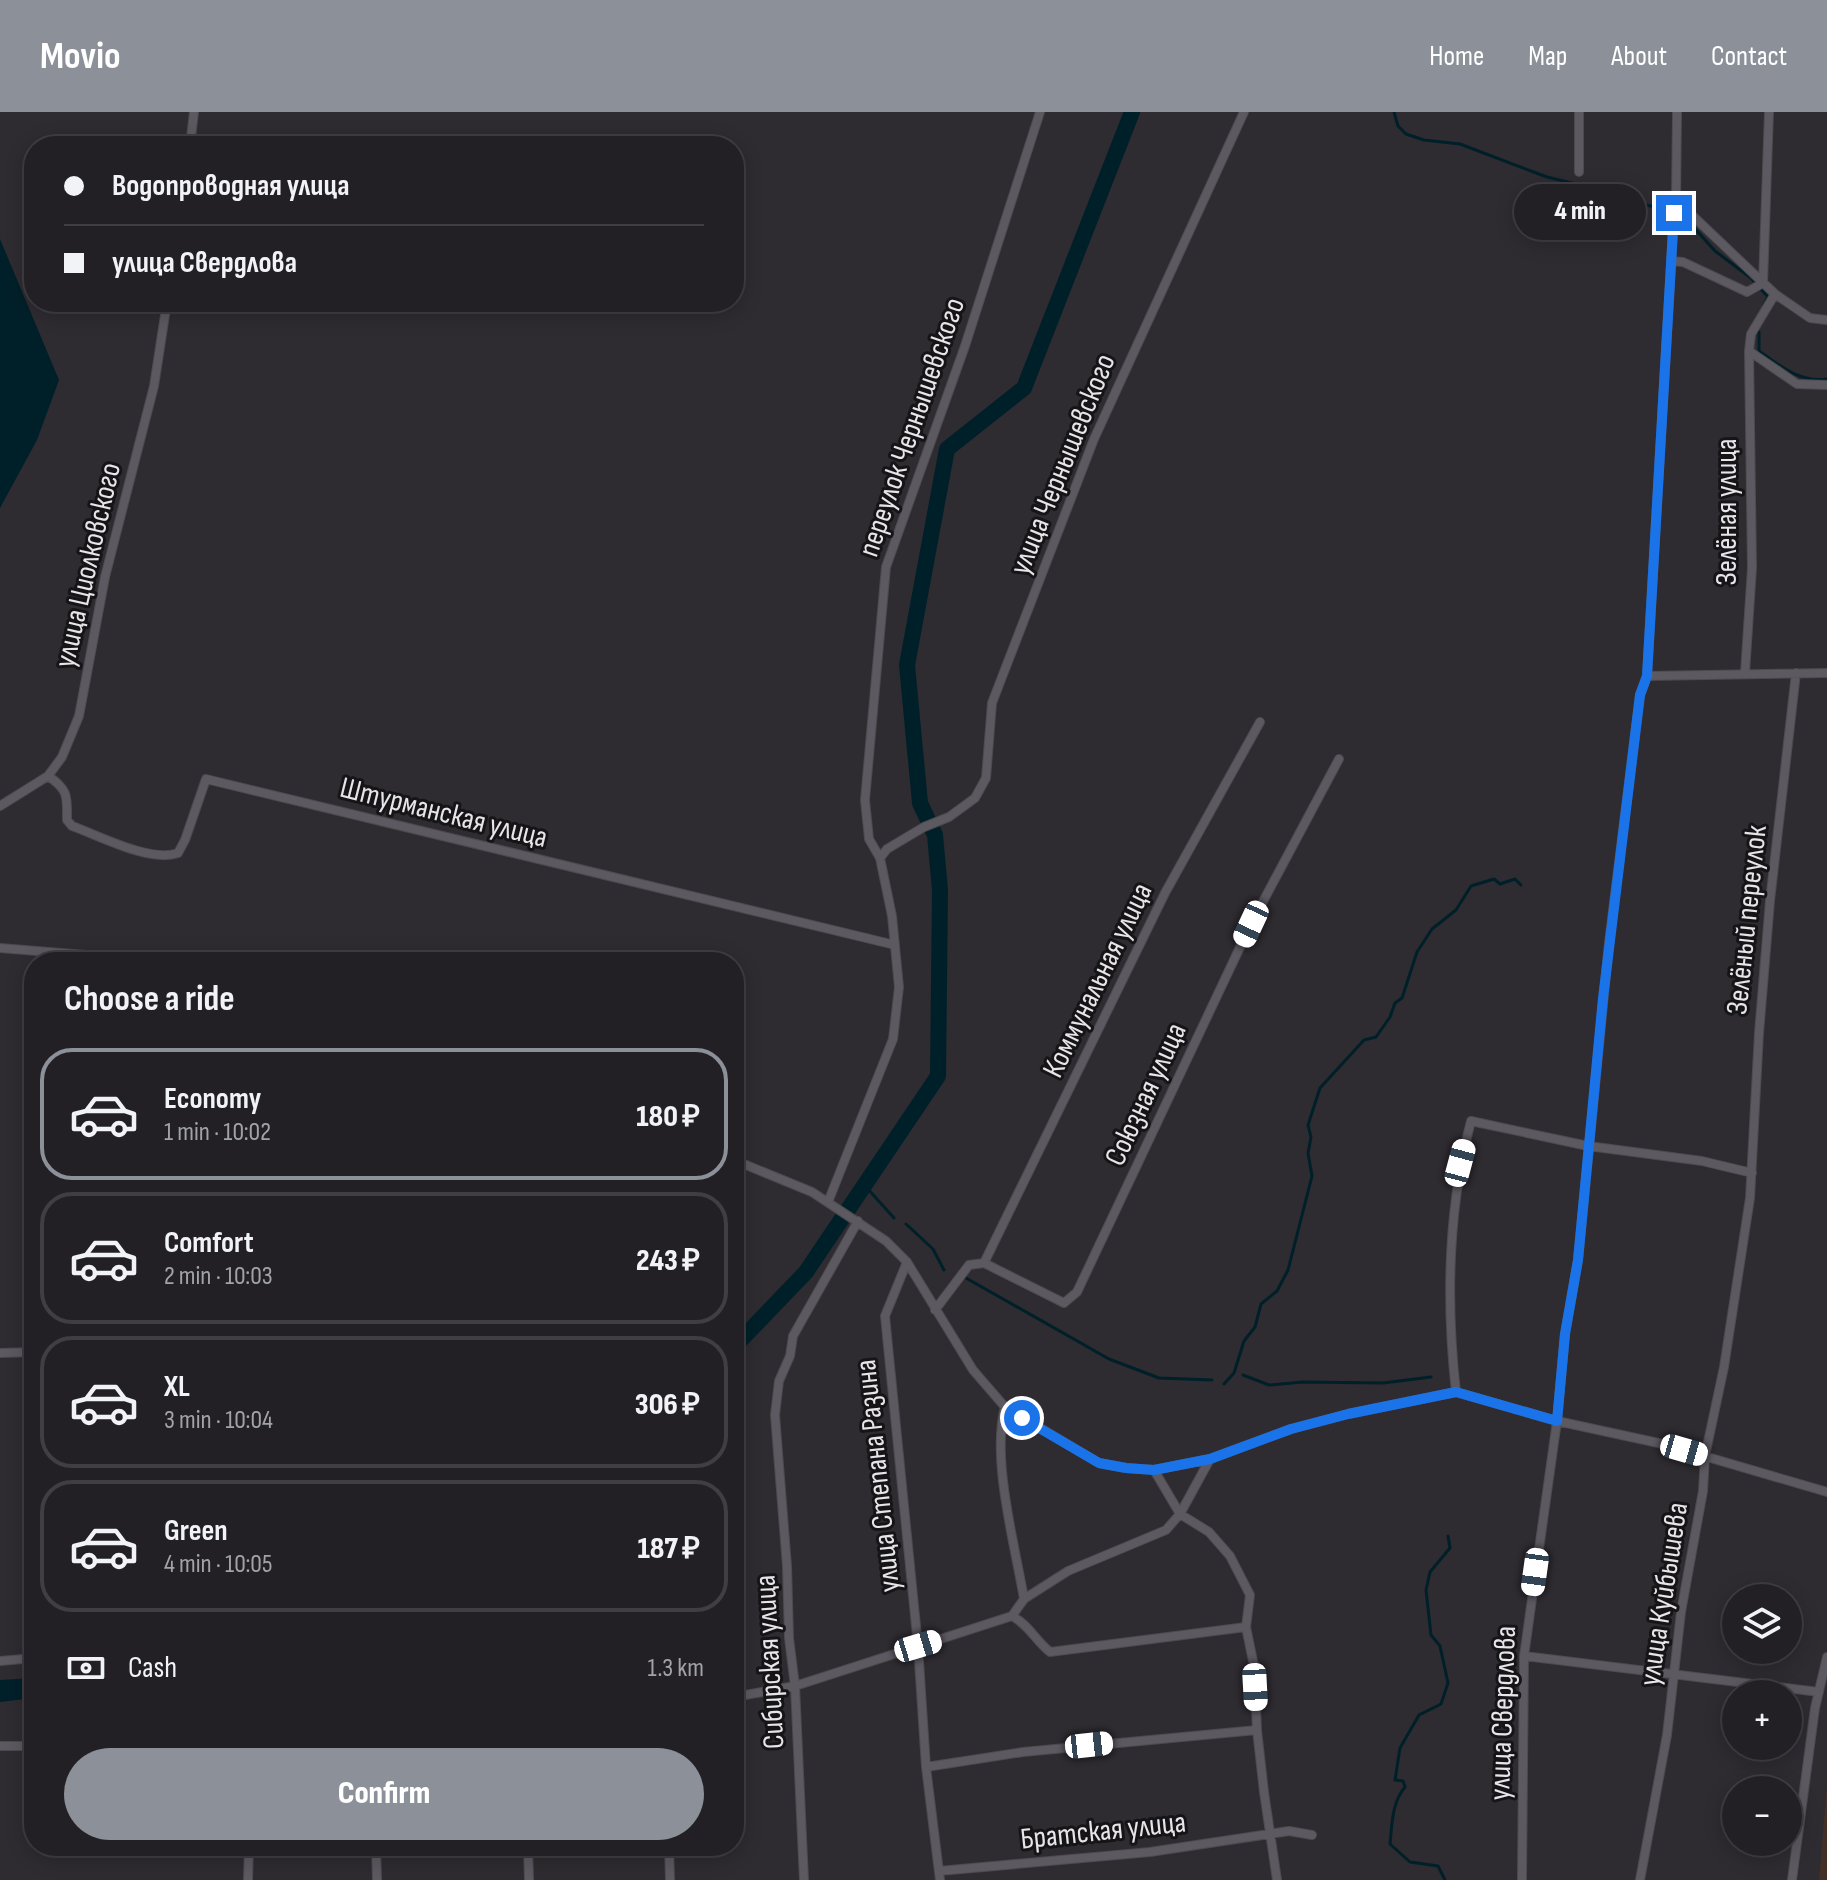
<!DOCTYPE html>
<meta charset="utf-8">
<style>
body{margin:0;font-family:"Sofia Sans Condensed",sans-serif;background:#2a282d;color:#f1f3f6;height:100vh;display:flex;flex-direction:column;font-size:30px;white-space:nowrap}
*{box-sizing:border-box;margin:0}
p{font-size:26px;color:#a2a3a7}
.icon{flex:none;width:44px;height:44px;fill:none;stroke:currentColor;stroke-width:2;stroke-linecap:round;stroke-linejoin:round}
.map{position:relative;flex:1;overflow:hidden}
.drawer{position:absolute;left:24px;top:840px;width:720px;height:904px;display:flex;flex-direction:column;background:#222025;border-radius:32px;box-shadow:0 4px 20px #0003,0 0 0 2px #3f3e42}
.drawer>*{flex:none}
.banner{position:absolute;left:24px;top:24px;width:720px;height:176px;border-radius:32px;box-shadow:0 4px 20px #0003,0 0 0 2px #3f3e42;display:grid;align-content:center;height:176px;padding:0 40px;background:#222025}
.tools{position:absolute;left:1722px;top:1472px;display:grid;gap:16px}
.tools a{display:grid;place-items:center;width:80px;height:80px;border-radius:50%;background:#222025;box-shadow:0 4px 20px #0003,0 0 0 2px #3f3e42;font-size:40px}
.end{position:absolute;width:36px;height:36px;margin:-18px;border:10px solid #1a73e8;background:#fff;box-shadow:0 0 0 4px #fff}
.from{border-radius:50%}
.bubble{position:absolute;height:56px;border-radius:28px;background:#222025;box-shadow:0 4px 20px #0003,0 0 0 2px #3f3e42;font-size:26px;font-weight:800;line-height:56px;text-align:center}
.car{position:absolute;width:24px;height:48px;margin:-24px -12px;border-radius:10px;box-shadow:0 0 6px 2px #0007;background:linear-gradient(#fff 24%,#345 0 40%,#fff 0 76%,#345 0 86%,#fff 0)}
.banner b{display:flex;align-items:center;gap:28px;height:76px;font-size:30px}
.banner b+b{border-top:2px solid #3f3e42}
.banner i{width:20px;height:20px;background:#f1f3f6}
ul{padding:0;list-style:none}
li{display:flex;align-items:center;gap:24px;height:132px;margin:0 16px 12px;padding:0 24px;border:4px solid #3f3e42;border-radius:32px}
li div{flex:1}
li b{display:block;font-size:30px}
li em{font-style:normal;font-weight:800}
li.active{border-color:#8c9099}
li>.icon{width:72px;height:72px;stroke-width:1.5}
h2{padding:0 40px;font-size:36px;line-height:96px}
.pay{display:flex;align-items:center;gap:20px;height:88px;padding:0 40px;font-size:30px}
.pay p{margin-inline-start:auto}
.action{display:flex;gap:16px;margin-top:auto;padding:16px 40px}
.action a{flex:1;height:92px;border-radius:48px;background:#8c9099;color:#fff;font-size:32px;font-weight:800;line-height:92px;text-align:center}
header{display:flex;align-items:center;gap:48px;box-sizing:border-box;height:112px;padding:0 40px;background:#8c9099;color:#fff}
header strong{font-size:38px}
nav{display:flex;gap:44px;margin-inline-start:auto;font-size:28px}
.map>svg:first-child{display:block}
.industrial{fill:#412f28}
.water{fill:#002029}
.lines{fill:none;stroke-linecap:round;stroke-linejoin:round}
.stream{stroke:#002029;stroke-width:3}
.river{stroke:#002029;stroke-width:16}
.minor-casing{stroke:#4c4a4f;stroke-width:10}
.minor{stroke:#5c5961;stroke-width:8}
.route{stroke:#1a73e8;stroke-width:10}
.labels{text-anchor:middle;stroke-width:6;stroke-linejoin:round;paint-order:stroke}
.street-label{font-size:30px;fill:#e7e5e9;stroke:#151417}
</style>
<header>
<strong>Movio</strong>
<nav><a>Home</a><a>Map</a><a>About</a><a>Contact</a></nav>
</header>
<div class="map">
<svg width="1827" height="1768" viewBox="0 0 1827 1768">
<rect width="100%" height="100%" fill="#2e2b31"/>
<path class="industrial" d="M1827 1671V1768H1819L1827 1672Z"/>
<path class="water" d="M0 127 59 268 37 328 0 396Z
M34 1566V1586L0 1590V1568Z"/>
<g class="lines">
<path class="stream" d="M1394 0 1398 14 1406 22 1424 28 1460 32 1547 65 1576 72 1612 87 1679 99 1715 139 1751 166 1768 185 1764 193
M1759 220V239C1780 254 1800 271 1827 267
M867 1076 894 1106
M906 1112 933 1137 944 1158
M966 1166 1109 1247 1159 1266 1212 1268
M1243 1263 1269 1273 1303 1270 1383 1271 1431 1265
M1224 1272 1234 1261 1244 1229 1255 1215 1261 1192 1277 1179 1288 1158 1312 1064 1308 1041 1311 1025 1308 1013 1320 976 1364 928 1376 925 1390 905 1395 891 1402 886 1417 840 1432 817 1456 798 1471 774 1494 767 1500 772 1515 767 1521 773
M1445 1768 1438 1754 1410 1750 1390 1732C1392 1712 1392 1690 1405 1675L1403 1669 1395 1668 1400 1636 1419 1603 1441 1592 1448 1571 1440 1534 1431 1523 1426 1478 1430 1460 1450 1436 1448 1424"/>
<path class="river" d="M734 1235 806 1160 938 964 940 778 935 723 920 691 907 553 947 337 1024 276 1132 0"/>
<g class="minor-casing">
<path id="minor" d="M1677 0 1676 88 1775 182 1751 222 1749 239 1797 272 1827 273
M190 34 194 0
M1579 60V0
M1671 149 1683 150 1747 180 1763 171 1769 0
M1775 182 1810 206 1827 208
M1745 561 1752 456 1749 239
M1647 564 1827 561
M48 664C69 678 67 685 67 708L72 714C100 724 151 751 178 741L185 728 206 667 895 833
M0 694 48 664 62 645 79 604 105 465 154 274 167 190
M880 746 869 727 865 688 886 455 965 234 1040 0
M0 836 86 843 109 850
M734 1048 812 1080 886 1129 907 1150 973 1258 1005 1295 1099 1351 1126 1356 1154 1358 1210 1347 1291 1317 1348 1302 1456 1280 1557 1309 1663 1332 1827 1380
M828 1090 893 927 899 875 892 804 880 746 887 737 924 715 949 705 975 686 986 666 992 591 1094 327 1244 0
M907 1150 885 1204 918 1534 926 1655 940 1768
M984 1151 1165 781 1260 610
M935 1198 969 1153 984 1151 1064 1191 1077 1180 1251 812 1339 647
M0 1241 34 1240
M1456 1280C1446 1191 1448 1096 1471 1009L1588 1034 1702 1049 1752 1061
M1005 1295C991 1347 1015 1433 1024 1487
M1154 1358 1180 1402 1209 1420 1230 1444 1250 1483 1246 1515 1254 1554 1257 1618 1264 1680 1277 1768
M1012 1504 1024 1487 1068 1459 1166 1418 1180 1402 1210 1347
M1524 1544 1819 1580
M0 1549 34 1546
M734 1585 795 1574 1012 1504C1029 1513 1035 1528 1050 1540L1246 1515
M0 1634H34
M926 1655 1023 1640 1257 1618
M376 1734 377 1768
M528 1734 529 1768
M669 1734 670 1768
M939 1759 1150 1740 1289 1719 1312 1723
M248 1768 249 1734
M804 1768 795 1574 789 1526 787 1454 775 1303 779 1269 790 1244 793 1224 858 1109
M1522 1768 1524 1544 1557 1309 1565 1222 1578 1148 1609 831 1640 583 1647 564 1674 101
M1640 1768 1667 1623 1681 1500 1703 1379 1705 1344 1724 1255 1750 1086 1759 921 1770 789 1796 561
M1792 1768 1815 1596 1827 1545"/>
</g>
<use href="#minor" class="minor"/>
</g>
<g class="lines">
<path class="route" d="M1022 1306 1099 1351 1126 1356 1154 1358 1210 1347 1291 1317 1348 1302 1456 1280 1557 1309 1565 1222 1578 1148 1603 886 1640 583 1647 564 1674 101"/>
</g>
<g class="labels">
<g class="street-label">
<text transform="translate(911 315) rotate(-71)" y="10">переулок Чернышевского</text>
<text transform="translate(1062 352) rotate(-68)" y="10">улица Чернышевского</text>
<text transform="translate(1726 400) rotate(-90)" y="10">Зелёная улица</text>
<text transform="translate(87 453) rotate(-77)" y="10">улица Циолковского</text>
<text transform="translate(444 700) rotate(14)" y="10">Штурманская улица</text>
<text transform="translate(1746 808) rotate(-84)" y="10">Зелёный переулок</text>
<text transform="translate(1097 868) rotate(-64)" y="10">Коммунальная улица</text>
<text transform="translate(1145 982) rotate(-65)" y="10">Союзная улица</text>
<text transform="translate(877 1364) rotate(-96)" y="10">улица Степана Разина</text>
<text transform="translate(1663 1482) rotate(-81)" y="10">улица Куйбышева</text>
<text transform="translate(769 1550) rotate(-93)" y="10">Сибирская улица</text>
<text transform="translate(1502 1601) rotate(-88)" y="10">улица Свердлова</text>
<text transform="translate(1103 1718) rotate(-6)" y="10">Братская улица</text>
</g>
</g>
</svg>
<div class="tools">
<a><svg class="icon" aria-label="layers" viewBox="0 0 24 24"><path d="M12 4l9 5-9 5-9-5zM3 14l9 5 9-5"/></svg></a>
<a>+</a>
<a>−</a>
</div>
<i class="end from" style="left:1022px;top:1306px"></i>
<i class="end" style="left:1674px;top:101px"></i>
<div class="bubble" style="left:1514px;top:72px;width:132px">4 min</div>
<i class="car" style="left:1251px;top:812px;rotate:205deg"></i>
<i class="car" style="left:1460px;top:1051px;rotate:15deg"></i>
<i class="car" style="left:1684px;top:1338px;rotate:106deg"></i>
<i class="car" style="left:1535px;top:1460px;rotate:188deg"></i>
<i class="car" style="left:918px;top:1534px;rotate:73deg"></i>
<i class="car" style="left:1255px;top:1575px;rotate:177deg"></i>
<i class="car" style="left:1089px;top:1633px;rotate:84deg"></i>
<div class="banner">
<b><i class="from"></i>Водопроводная улица</b>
<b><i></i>улица Свердлова</b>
</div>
<section class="drawer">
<h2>Choose a ride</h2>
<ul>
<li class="active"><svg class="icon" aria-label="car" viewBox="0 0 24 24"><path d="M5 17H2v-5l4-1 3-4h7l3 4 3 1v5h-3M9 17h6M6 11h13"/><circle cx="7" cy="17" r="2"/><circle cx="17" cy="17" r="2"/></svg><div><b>Economy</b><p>1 min · 10:02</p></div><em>180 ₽</em></li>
<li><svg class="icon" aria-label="car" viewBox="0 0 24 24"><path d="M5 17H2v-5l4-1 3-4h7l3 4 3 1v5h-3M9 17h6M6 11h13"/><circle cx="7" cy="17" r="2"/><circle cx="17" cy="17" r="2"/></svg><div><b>Comfort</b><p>2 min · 10:03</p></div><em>243 ₽</em></li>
<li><svg class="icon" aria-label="car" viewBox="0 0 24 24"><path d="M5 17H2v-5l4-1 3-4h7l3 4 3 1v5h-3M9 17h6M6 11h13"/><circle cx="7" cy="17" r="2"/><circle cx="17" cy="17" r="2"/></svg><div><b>XL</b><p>3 min · 10:04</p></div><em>306 ₽</em></li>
<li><svg class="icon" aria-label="car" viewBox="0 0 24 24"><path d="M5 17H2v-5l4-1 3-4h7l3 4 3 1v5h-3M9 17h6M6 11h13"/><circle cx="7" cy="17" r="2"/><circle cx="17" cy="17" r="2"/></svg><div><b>Green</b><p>4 min · 10:05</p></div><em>187 ₽</em></li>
</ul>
<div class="pay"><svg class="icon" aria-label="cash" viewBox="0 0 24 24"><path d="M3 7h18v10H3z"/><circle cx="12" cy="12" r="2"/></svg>Cash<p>1.3 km</p></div>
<div class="action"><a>Confirm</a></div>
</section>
</div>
